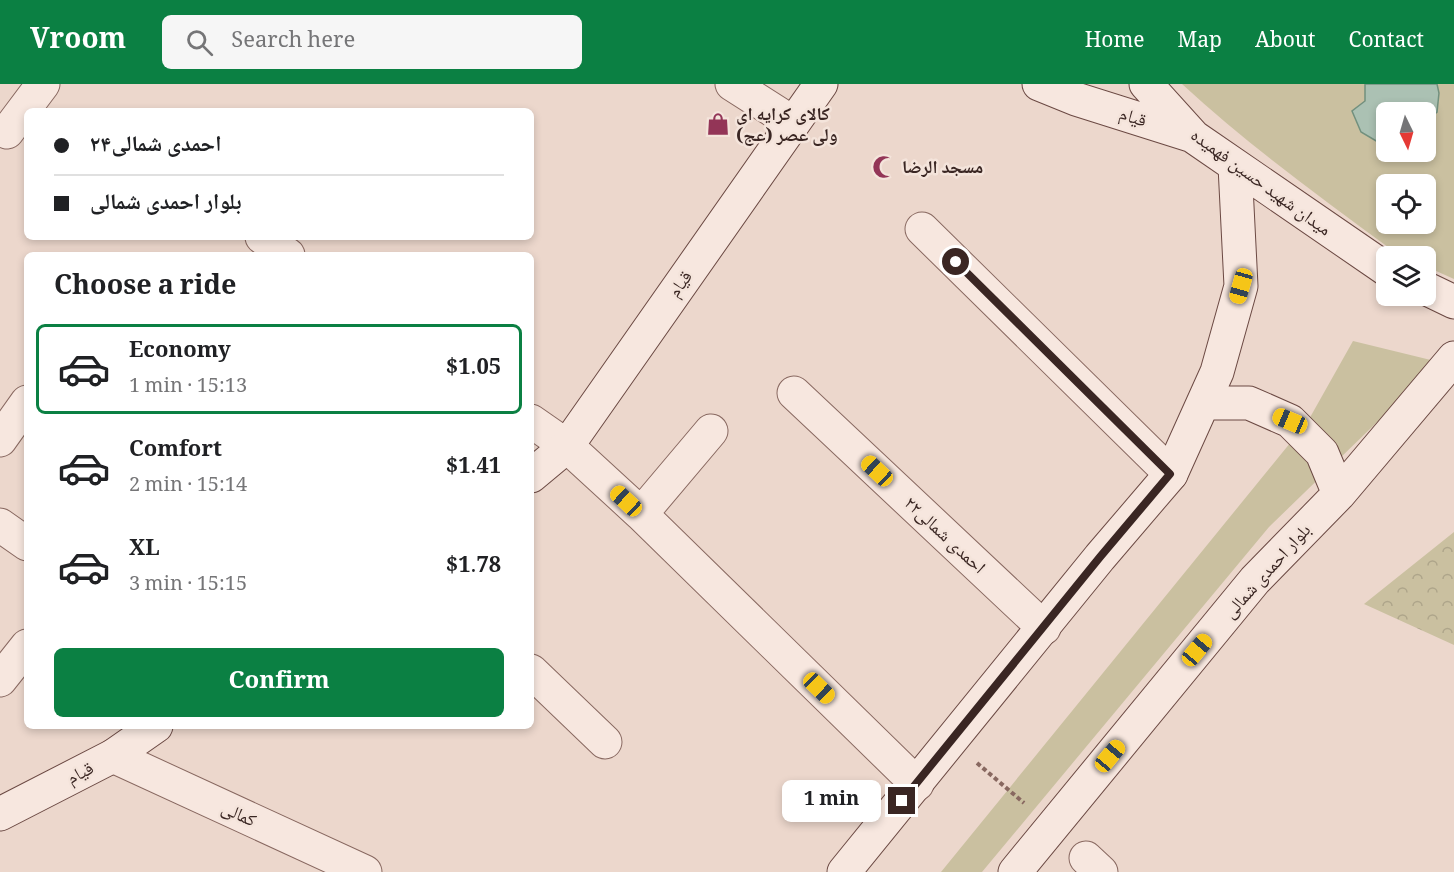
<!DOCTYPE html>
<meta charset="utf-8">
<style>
body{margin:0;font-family:Georgia,"Noto Naskh Arabic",serif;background:#f6f6f6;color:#202124;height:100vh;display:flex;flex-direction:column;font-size:22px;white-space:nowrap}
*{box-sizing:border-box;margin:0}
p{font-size:20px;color:#757577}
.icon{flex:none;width:33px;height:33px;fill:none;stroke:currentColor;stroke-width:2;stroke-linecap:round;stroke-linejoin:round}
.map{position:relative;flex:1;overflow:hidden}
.sheet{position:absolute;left:24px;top:168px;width:510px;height:477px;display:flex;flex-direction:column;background:#fff;border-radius:9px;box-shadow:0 3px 9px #0003}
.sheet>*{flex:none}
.guide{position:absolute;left:24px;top:24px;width:510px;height:132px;border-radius:9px;box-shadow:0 3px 9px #0003;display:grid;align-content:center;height:132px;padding:0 30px;background:#fff}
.needle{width:39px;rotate:175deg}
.tools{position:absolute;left:1376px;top:18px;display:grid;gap:12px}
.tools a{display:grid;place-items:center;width:60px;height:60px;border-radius:9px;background:#fff;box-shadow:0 3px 9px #0003;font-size:30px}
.end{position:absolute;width:27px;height:27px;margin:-14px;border:8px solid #3a2623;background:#fff;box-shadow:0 0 0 3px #fff}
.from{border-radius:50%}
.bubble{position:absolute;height:42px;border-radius:9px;background:#fff;box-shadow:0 3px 9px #0003;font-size:20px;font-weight:800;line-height:42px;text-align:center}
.car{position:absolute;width:18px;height:36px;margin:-18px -9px;border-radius:8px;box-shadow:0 0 4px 2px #0007;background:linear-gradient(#f5c518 24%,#345 0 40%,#f5c518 0 76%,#345 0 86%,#f5c518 0)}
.guide b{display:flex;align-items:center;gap:21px;height:57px;font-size:22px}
.guide b+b{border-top:2px solid #e0e0e0}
.guide i{width:15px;height:15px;background:#202124}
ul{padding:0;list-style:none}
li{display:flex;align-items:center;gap:18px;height:90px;margin:0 12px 9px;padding:0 18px;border:3px solid transparent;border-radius:9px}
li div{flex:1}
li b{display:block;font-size:22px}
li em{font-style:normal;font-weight:800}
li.current{border-color:#0b8043}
li>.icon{width:54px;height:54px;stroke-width:1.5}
h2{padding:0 30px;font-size:27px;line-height:72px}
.action{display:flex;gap:12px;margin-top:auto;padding:12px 30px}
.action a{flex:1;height:69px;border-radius:9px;background:#0b8043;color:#fff;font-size:24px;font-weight:800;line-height:69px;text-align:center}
header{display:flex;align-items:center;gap:36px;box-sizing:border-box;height:84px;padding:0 30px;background:#0b8043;color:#fff}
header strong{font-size:28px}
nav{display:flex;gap:33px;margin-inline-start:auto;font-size:21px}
.search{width:420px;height:54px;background:#f6f6f6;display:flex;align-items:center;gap:15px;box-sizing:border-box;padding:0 21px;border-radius:9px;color:#757577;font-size:22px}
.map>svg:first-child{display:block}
.green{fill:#cac0a0;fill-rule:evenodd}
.forest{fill:url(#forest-crowns)}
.water{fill:#abc1b3;stroke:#72907e;stroke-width:1.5}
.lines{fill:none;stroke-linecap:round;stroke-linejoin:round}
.street-casing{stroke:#886860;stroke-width:35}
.secondary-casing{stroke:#6b4943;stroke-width:35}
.path{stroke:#886860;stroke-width:4;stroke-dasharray:4.5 3;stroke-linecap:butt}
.street{stroke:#f7e7df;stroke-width:33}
.secondary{stroke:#f7e7df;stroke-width:33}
.route{stroke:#3a2623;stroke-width:8}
.labels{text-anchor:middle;stroke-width:5;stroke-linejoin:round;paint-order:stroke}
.poi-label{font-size:18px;font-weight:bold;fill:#3a2623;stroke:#f4e4db;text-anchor:start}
.street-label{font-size:18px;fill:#3a2623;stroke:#f4e4db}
</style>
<header>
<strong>Vroom</strong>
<div class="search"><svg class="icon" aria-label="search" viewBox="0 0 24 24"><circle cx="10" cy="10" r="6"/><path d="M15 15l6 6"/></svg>Search here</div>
<nav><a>Home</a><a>Map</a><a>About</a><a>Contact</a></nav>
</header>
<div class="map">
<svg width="1454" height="788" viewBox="0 0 1454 788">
<defs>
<pattern id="forest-crowns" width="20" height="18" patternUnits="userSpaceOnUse" patternTransform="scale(1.5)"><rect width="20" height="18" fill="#cac0a0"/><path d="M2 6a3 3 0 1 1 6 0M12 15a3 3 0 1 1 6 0" fill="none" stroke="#aea58a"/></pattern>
</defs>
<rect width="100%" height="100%" fill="#ecd7cc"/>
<path class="green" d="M1182 0H1454V195L1425 182V172H1405L1392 166C1320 113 1248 61 1182 0ZM1386 28H1425V68H1386ZM1386 100H1425V140H1386Z
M1353 257 1439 278 1269 443 982 788H941L1308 337Z"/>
<path class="forest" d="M1454 448V561L1364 520Z"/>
<path class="water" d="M1365 0H1437L1439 9 1437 28 1425 38V28H1386V62L1383 61 1361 48 1352 27 1365 17Z"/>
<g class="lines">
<g class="street-casing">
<path id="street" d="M732 0 793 39
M7 48 43 0
M922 145 1171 390
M262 153 288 171
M794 309 1044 544
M531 337 567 362 641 430 917 700
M0 356 27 318
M641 430 711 347
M0 441 27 460
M531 587 605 658
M0 596 27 562
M113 672 365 788
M1086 774 1101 788"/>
</g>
<g class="secondary-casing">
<path id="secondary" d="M1039 0 1076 15 1190 51
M1146 0 1194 53 1386 185
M1425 204 1454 218
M1204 319H1249L1290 337 1322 369 1339 410
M531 392 567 362 821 0
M0 730 113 672 156 642
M844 788 1100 473 1171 390 1217 288 1241 202 1235 82
M1015 788 1255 496 1339 410 1454 274"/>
</g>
<path class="path" d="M977 679 1024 719"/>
<use href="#street" class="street"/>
<use href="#secondary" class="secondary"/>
</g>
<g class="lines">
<path class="route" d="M902 717 1100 473 1170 390 956 178"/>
</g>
<defs>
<g id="shop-bare" transform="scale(1.8)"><path d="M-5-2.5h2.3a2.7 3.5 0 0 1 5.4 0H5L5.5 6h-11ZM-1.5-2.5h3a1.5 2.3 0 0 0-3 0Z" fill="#933557" stroke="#f4e4db" stroke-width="2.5" paint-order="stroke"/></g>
<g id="mosque-bare" transform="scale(1.8)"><path d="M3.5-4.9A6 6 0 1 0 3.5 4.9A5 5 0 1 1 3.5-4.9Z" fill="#933557" stroke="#f4e4db" stroke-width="2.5" paint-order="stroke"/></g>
</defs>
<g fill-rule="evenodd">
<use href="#shop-bare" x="718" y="40"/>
<use href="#mosque-bare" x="884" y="83"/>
</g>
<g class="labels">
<g class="poi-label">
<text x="736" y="36">کالای کرایه ای<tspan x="736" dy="21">ولی عصر (عج)</tspan></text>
<text x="902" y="89">مسجد الرضا</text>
</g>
<g class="street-label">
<text transform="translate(1133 33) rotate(18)" y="6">قیام</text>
<text transform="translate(1261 98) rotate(36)" y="6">میدان شهید حسین فهمیده</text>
<text transform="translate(680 200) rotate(-55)" y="6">قیام</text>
<text transform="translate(945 451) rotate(43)" y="6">احمدی شمالی۲۲</text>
<text transform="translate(1267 487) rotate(-48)" y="6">بلوار احمدی شمالی</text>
<text transform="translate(80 689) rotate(-28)" y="6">قیام</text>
<text transform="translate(239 730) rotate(25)" y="6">کمالی</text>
</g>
</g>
</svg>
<div class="tools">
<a><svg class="needle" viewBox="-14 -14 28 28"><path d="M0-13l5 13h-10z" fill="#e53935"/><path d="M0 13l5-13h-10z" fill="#757577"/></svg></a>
<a><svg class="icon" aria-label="locate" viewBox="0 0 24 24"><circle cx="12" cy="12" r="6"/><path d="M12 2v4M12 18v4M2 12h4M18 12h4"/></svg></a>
<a><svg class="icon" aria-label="layers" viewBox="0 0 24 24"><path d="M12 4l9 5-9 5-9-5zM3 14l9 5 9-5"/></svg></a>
</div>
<i class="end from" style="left:956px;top:178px"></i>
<i class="end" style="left:902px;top:717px"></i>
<div class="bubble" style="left:782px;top:696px;width:99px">1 min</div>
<i class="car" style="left:1241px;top:202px;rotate:196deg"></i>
<i class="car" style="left:1290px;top:337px;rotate:293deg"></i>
<i class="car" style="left:877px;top:387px;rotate:313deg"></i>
<i class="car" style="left:626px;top:417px;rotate:313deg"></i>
<i class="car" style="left:1197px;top:566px;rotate:40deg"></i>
<i class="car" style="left:819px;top:604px;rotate:134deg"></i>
<i class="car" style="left:1110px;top:672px;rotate:40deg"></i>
<div class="guide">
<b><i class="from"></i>احمدی شمالی۲۴</b>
<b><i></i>بلوار احمدی شمالی</b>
</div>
<section class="sheet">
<h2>Choose a ride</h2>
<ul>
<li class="current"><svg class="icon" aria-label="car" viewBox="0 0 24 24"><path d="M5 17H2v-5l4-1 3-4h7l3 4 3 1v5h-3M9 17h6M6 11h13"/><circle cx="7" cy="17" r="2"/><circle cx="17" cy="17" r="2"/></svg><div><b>Economy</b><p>1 min · 15:13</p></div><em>$1.05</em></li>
<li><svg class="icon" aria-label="car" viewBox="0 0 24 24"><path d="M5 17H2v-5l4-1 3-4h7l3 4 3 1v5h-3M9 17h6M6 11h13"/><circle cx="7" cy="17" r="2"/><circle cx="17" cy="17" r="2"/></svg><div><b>Comfort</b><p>2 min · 15:14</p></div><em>$1.41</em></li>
<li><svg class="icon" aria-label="car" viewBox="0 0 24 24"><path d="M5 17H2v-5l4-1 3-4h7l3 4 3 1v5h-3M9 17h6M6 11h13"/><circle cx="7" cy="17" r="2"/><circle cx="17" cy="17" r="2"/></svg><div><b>XL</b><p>3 min · 15:15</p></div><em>$1.78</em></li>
</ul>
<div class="action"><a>Confirm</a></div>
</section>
</div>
